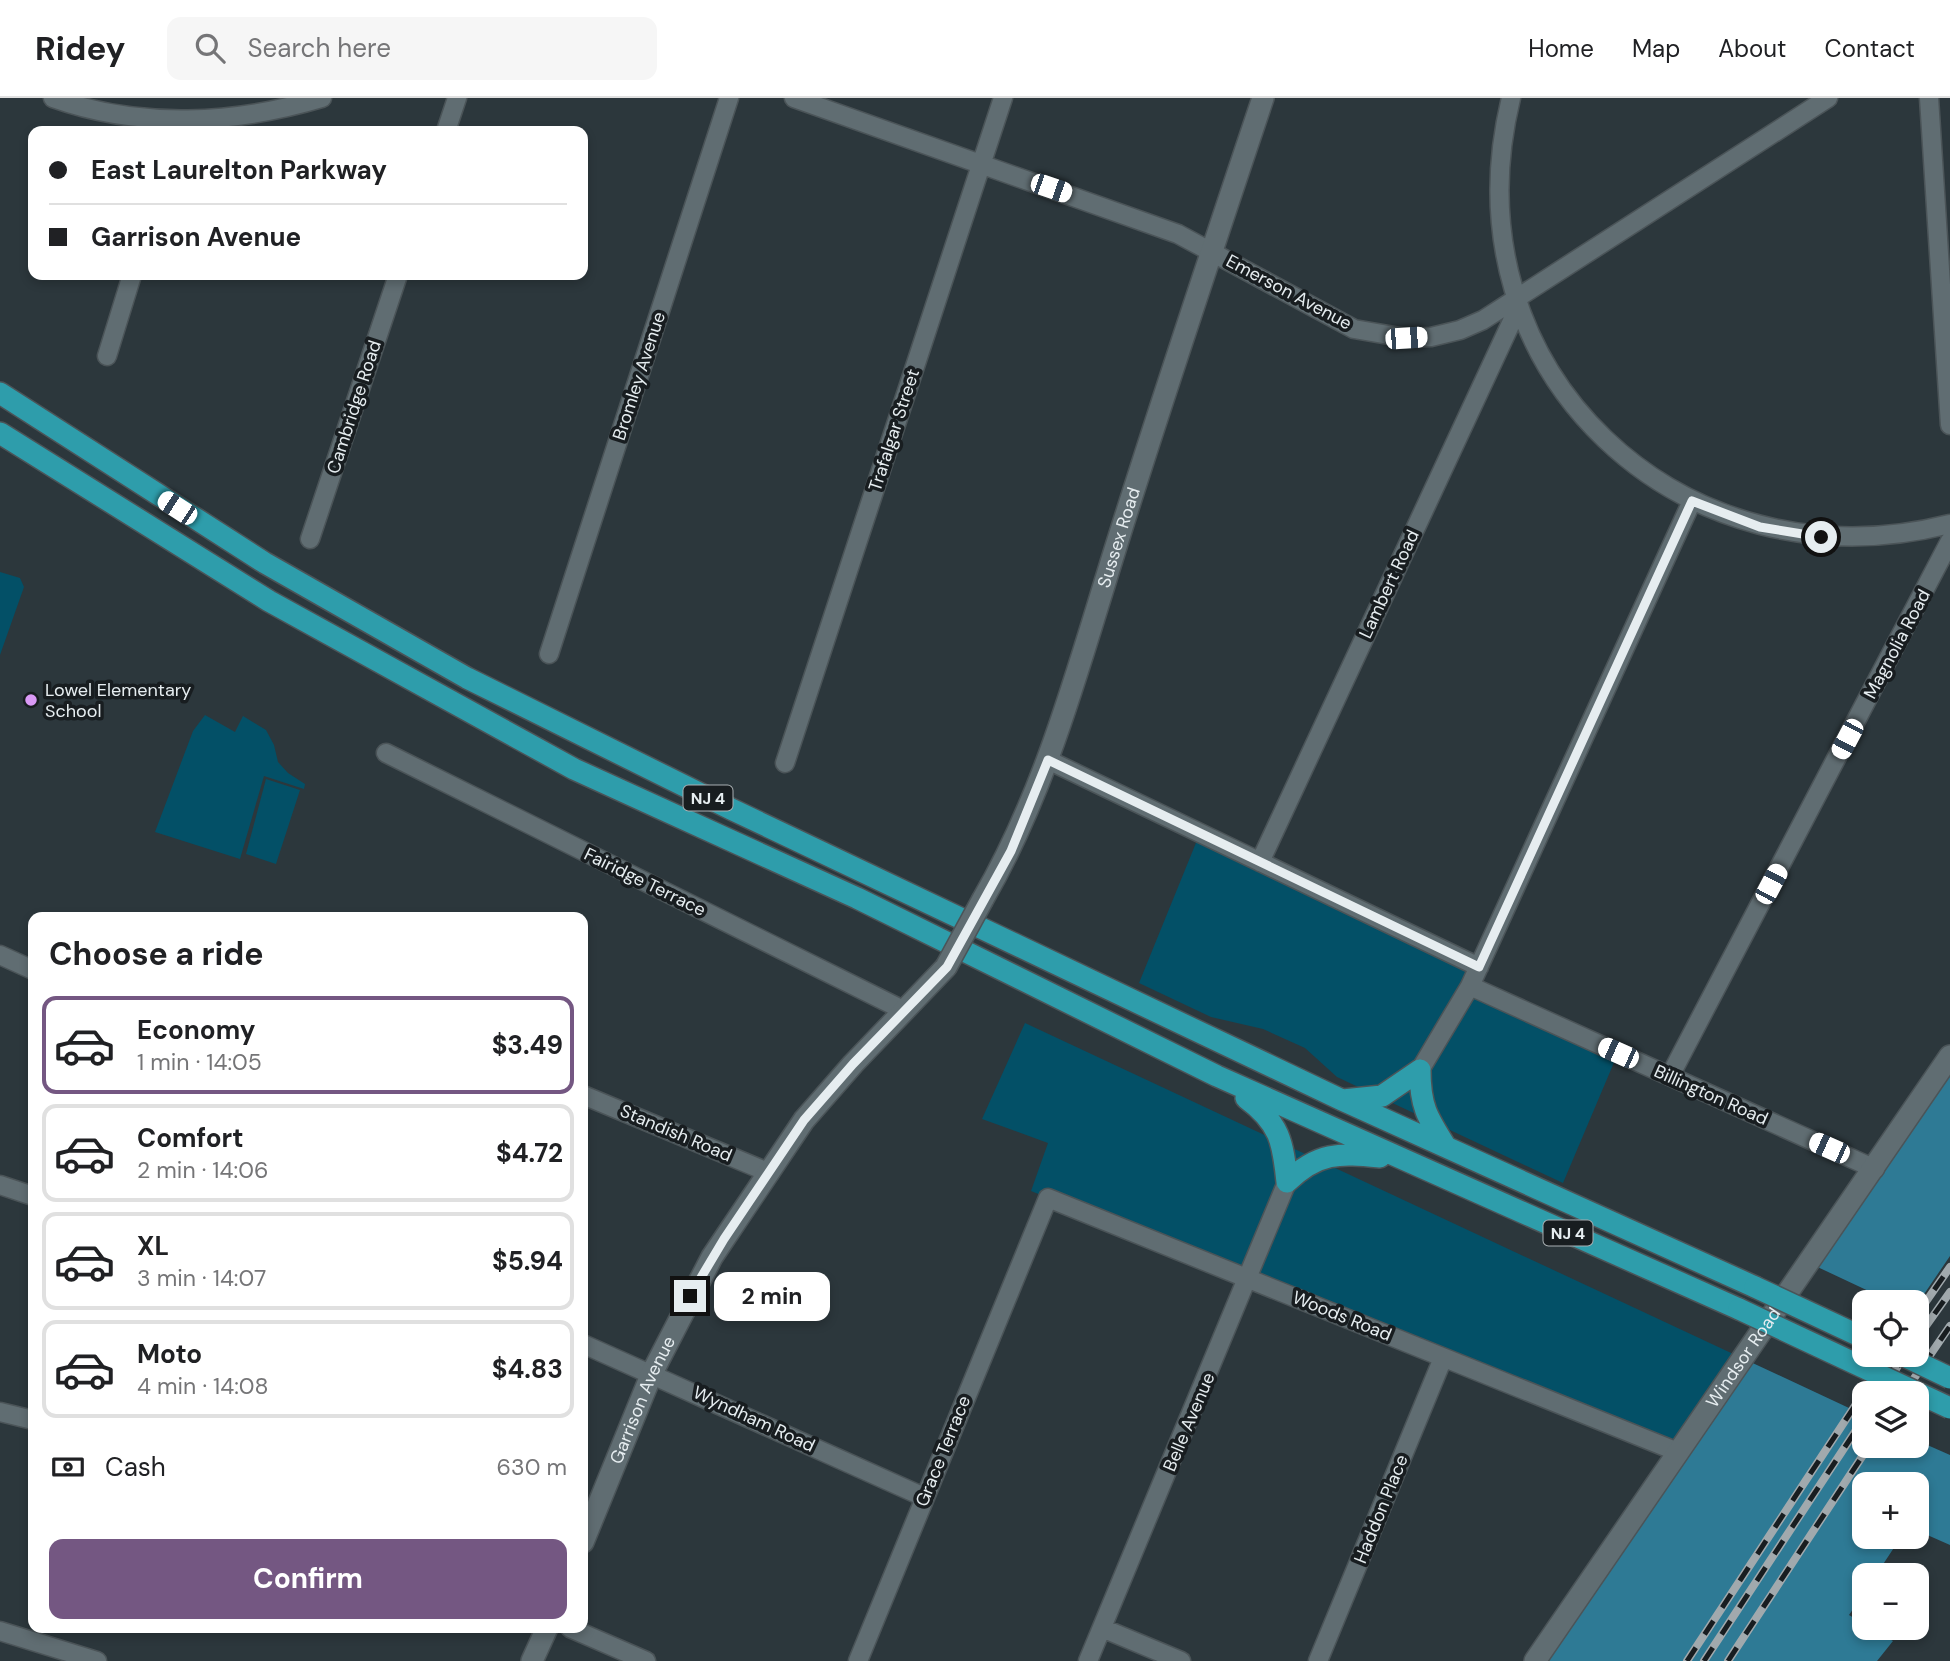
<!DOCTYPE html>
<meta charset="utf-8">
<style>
body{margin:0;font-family:"DM Sans",sans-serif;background:#f6f6f6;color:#202124;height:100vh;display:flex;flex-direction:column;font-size:26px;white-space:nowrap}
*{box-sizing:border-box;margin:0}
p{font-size:23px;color:#757577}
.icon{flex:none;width:38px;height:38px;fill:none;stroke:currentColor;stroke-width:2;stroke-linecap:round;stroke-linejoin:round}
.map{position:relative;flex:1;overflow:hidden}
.side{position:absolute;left:28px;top:814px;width:560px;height:721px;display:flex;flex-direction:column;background:#fff;border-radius:14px;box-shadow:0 4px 10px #0003}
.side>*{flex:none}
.hud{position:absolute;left:28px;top:28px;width:560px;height:154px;border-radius:14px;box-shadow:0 4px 10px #0003;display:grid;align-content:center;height:154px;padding:0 21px;background:#fff}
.controls{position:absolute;left:1852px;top:1192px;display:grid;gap:14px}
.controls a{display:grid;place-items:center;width:77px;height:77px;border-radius:14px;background:#fff;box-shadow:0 4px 10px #0003;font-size:35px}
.end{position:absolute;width:32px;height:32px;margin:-16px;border:9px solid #e6edf0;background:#111;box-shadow:0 0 0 4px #111}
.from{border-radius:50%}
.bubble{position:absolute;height:49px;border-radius:14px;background:#fff;box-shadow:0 4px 10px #0003;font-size:23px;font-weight:700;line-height:49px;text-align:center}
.car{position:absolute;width:21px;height:42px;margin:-21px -10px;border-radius:9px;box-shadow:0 0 5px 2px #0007;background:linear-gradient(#fff 24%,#345 0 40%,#fff 0 76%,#345 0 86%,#fff 0)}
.hud b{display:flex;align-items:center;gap:24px;height:66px;font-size:26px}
.hud b+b{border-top:2px solid #e0e0e0}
.hud i{width:18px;height:18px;background:#202124}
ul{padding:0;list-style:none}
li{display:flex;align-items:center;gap:21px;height:98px;margin:0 14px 10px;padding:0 7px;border:4px solid #e0e0e0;border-radius:14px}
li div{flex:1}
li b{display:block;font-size:26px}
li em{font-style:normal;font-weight:700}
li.active{border-color:#745782}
li>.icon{width:63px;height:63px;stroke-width:1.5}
h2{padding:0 21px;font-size:32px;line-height:84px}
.pay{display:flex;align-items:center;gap:18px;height:77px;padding:0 21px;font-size:26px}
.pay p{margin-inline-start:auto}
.primary-button{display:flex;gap:14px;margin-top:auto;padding:14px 21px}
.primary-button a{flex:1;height:80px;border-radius:14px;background:#745782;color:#fff;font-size:28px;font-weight:700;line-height:80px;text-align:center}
header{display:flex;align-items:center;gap:42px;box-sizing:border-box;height:98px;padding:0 35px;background:#fff;border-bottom:2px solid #e0e0e0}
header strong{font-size:33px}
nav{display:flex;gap:38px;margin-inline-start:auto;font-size:24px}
.search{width:490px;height:63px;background:#f6f6f6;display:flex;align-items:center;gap:18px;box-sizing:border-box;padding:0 24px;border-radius:14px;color:#757577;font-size:26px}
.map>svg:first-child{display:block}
.green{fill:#035067}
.forest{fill:#2e7a95}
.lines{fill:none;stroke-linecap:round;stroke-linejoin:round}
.minor-casing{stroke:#4b5458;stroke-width:21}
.tertiary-casing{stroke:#4b5458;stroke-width:24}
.trunk-casing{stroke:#4b5458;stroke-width:24}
.minor{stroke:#606d72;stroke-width:18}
.tertiary{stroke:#606d72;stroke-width:21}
.trunk{stroke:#2e9dab;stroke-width:21}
.rail-casing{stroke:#a1a9ad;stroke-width:8}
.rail{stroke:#181d20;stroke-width:5;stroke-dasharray:16;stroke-linecap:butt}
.tertiary-bridge-casing{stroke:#4b5458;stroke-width:24;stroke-linecap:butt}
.trunk-bridge-casing{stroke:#4b5458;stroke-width:24;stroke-linecap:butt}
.tertiary-bridge{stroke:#606d72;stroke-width:21}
.trunk-bridge{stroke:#2e9dab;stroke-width:21}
.route{stroke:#e6edf0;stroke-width:9}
.poi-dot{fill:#da9af6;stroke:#181d20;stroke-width:2.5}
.labels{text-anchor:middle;stroke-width:7;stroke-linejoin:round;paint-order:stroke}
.shield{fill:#181d20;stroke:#a8afb2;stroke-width:2}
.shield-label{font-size:16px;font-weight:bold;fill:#e6edf0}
.street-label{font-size:18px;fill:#e6edf0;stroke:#181d20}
.poi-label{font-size:18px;fill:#e6edf0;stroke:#181d20;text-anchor:start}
</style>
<header>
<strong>Ridey</strong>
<div class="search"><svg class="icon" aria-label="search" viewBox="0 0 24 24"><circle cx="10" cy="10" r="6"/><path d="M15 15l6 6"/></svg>Search here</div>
<nav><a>Home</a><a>Map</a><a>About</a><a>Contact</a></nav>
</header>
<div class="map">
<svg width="1950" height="1563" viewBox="0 0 1950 1563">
<rect width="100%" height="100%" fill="#2c373c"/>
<path class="green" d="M0 474 20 480 24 489 0 557Z
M205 617 235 634 243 618 266 632 274 647 278 664 288 675 305 686 304 691 264 678 240 761 155 734 193 633Z
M266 681 300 692 276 766 246 756Z
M1200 735 1479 869 1471 888 1618 955 1563 1085 1337 979 1305 950 1263 931 1211 919 1139 885Z
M1025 925 1744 1261 1678 1354 1031 1093 1048 1045 982 1021Z"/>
<path class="forest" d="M1950 958V1158L1916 1208V1204H1892L1809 1165Z
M1744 1261 1864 1317V1348H1916V1342L1950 1357V1447L1916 1432V1386H1864V1438L1901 1439 1876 1477H1864V1495L1849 1517 1864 1526V1530H1870L1893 1543 1877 1563H1535Z"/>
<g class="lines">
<g class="minor-casing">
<path id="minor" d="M53 0C140 31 235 26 322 0
M794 0 1178 136 1354 231 1406 240 1431 239 1460 232 1483 222 1828 0
M1511 0C1444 273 1682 494 1950 426
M1929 0 1950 327
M446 33 457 0
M107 258 132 177
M310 441 398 177
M549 556 729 0
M386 655 905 913
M1048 662 1479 869
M785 665 1003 0
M1260 764 1519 208
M0 857 33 872
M1470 888 1875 1071
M1420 972 1470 888 1692 403
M1670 978 1950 443
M583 997 770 1075
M0 1087 33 1098
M583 1246 924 1399
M0 1314 33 1322
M570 1530 646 1563
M1102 1530 1181 1563
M0 1533 97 1563
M858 1563 1048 1100 1678 1354
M1088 1563 1287 1084
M1318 1563 1443 1260"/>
</g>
<g class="tertiary-casing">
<g id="tertiary">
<path id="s1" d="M983 801C1048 689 1080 562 1119 439 1165 292 1214 146 1263 0"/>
<path id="s2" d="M583 1444 652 1275 712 1159 804 1022 853 966 946 869"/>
<path d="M532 1563 547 1530"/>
<path id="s3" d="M1535 1563 1950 958"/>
</g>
</g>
<g class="trunk-casing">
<path id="trunk" d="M0 295 265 465 467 580 731 711 1342 1002 1755 1189
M0 335 269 503 574 671 857 800 1217 978 1739 1211
M1420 972C1420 1008 1427 1019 1446 1049
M1246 1000C1280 1025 1283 1044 1287 1084
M1343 1002 1382 998 1420 972
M1287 1084C1318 1054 1339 1055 1380 1059"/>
</g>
<use href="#minor" class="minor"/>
<use href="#tertiary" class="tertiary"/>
<use href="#trunk" class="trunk"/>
<g class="rail-casing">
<path id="rail" d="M1916 1218 1950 1169
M1916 1242 1950 1194
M1880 1295 1906 1256
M1904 1295 1950 1228
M1687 1563 1889 1256
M1704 1563 1864 1320
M1728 1563 1869 1348"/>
</g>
<use href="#rail" class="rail"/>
<g class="tertiary-bridge-casing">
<path id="tertiary-bridge" d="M946 869 983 801"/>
</g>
<g class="trunk-bridge-casing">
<path id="trunk-bridge" d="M1755 1189 1864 1240
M1739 1211 1950 1310
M1900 1256 1950 1280"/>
</g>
<use href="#tertiary-bridge" class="tertiary-bridge"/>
<use href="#trunk-bridge" class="trunk-bridge"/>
</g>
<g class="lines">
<path class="route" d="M690 1198 724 1141 804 1022 853 966 947 869 1011 753 1048 662 1479 869 1692 403 1760 429 1821 439"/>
</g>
<circle class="poi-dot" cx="31" cy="602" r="7"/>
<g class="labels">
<g class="shield">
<rect x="683.5" y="687.5" width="49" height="25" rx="5"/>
<rect x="1543.5" y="1122.5" width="49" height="25" rx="5"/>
</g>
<g class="shield-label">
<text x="708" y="706">NJ 4</text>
<text x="1568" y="1141">NJ 4</text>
</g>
<g class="street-label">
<text transform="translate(1289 194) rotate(28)" y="6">Emerson Avenue</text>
<text transform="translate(639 278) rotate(-72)" y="6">Bromley Avenue</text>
<text transform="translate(354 309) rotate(-72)" y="6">Cambridge Road</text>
<text transform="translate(894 332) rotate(-72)" y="6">Trafalgar Street</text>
<text dy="6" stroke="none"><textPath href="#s1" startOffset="387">Sussex Road</textPath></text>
<text transform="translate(1389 486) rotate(-65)" y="6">Lambert Road</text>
<text transform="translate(1897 546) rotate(-62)" y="6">Magnolia Road</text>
<text transform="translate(645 784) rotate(26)" y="6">Fairidge Terrace</text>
<text transform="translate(1711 997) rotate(24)" y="6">Billington Road</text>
<text transform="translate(676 1035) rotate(23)" y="6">Standish Road</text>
<text transform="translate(1342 1218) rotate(22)" y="6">Woods Road</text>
<text dy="6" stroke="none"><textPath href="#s3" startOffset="368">Windsor Road</textPath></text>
<text dy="6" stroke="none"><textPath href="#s2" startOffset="154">Garrison Avenue</textPath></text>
<text transform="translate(754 1321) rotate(25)" y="6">Wyndham Road</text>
<text transform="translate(1189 1324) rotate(-67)" y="6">Belle Avenue</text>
<text transform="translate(943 1353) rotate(-68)" y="6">Grace Terrace</text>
<text transform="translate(1381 1411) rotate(-68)" y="6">Haddon Place</text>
</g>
<g class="poi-label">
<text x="45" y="598">Lowel Elementary<tspan x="45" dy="21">School</tspan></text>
</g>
</g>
</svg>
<div class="controls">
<a><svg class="icon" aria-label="locate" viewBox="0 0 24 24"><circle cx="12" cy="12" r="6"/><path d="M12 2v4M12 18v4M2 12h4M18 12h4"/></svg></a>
<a><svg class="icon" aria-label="layers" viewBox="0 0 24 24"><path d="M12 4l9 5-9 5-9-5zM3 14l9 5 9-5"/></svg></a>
<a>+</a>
<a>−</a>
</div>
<i class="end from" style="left:1821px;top:439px"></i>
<i class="end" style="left:690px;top:1198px"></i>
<div class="bubble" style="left:714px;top:1174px;width:116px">2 min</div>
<i class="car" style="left:1051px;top:90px;rotate:109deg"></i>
<i class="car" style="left:1406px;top:240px;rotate:86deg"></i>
<i class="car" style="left:177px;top:410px;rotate:303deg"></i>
<i class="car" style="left:1847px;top:641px;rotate:208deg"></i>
<i class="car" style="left:1771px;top:786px;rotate:28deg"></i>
<i class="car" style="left:1618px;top:955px;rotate:294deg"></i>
<i class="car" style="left:1829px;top:1050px;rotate:294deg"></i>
<div class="hud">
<b><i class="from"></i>East Laurelton Parkway</b>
<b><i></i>Garrison Avenue</b>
</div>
<section class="side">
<h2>Choose a ride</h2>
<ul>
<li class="active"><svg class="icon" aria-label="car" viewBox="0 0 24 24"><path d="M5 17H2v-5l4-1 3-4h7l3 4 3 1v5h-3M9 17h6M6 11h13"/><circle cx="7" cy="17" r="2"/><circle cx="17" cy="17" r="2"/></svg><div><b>Economy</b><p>1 min · 14:05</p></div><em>$3.49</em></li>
<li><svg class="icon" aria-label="car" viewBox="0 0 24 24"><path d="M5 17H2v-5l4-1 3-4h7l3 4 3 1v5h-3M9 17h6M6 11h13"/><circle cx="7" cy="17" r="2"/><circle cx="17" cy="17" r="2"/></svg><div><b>Comfort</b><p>2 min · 14:06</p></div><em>$4.72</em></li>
<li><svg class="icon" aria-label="car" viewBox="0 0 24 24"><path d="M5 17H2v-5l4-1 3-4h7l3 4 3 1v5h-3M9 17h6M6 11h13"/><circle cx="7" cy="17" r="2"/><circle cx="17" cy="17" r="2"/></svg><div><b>XL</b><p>3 min · 14:07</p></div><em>$5.94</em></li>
<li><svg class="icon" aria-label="car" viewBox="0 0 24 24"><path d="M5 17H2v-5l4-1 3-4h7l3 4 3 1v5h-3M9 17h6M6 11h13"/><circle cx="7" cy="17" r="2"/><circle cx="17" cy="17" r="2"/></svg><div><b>Moto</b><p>4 min · 14:08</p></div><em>$4.83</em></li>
</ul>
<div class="pay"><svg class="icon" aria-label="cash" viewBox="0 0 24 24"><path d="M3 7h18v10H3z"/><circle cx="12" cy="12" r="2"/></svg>Cash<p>630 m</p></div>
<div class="primary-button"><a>Confirm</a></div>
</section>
</div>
